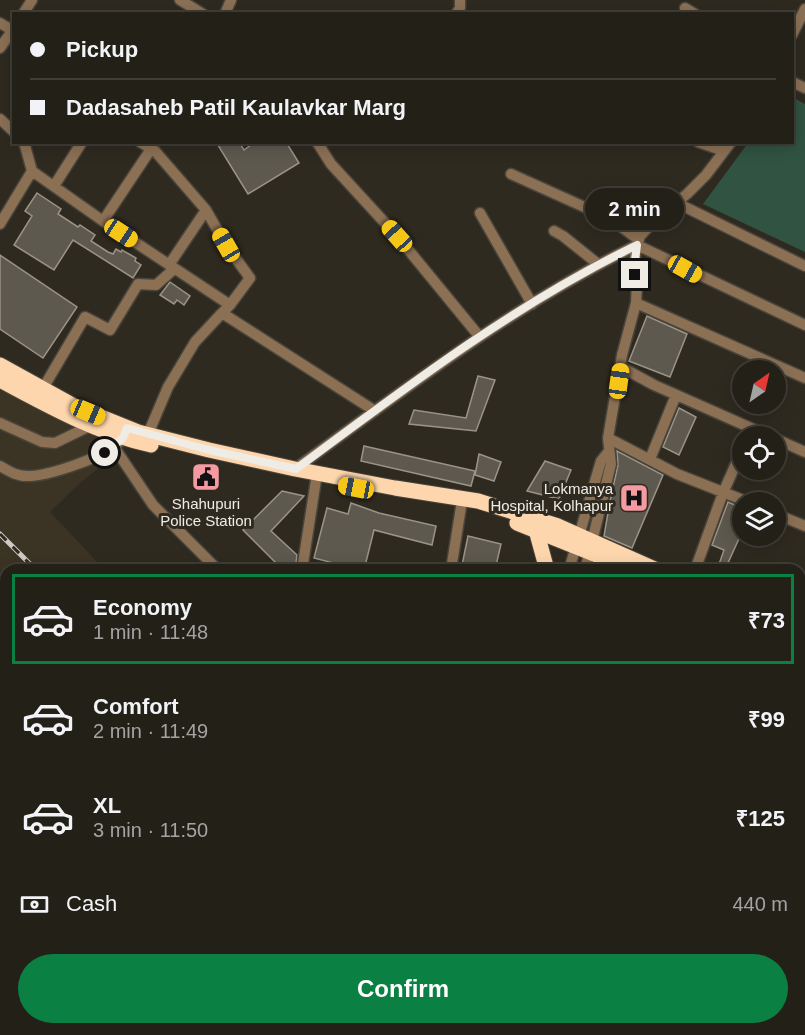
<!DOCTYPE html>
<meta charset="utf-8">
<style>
body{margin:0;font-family:Helvetica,sans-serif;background:#2b2821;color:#f1f3f6;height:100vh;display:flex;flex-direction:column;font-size:22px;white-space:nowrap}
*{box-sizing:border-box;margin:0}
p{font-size:20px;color:#a3a3a2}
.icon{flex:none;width:33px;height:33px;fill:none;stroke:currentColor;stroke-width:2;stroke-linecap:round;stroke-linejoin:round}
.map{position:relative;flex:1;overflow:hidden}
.details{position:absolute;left:0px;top:564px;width:806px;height:471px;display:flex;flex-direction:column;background:#232018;border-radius:18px 18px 0 0;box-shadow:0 3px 15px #0003,0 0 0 2px #403e37}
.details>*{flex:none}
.guide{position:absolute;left:12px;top:12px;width:782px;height:132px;border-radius:0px;box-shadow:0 3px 15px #0003,0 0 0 2px #403e37;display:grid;align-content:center;height:132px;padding:0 18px;background:#232018}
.needle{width:39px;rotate:34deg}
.controls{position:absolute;left:732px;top:360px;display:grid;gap:12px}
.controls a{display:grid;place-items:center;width:54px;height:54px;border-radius:50%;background:#232018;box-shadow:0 3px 15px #0003,0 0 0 2px #403e37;font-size:30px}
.end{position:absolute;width:27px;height:27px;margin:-14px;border:8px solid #efebe5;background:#111;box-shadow:0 0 0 3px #111}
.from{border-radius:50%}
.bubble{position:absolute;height:42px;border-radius:21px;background:#232018;box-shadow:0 3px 15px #0003,0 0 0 2px #403e37;font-size:20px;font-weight:600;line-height:42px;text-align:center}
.car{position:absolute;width:18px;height:36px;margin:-18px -9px;border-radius:8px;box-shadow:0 0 4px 2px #0007;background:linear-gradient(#f5c518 24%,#345 0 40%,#f5c518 0 76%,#345 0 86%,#f5c518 0)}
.guide b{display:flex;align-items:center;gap:21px;height:57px;font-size:22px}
.guide b+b{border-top:2px solid #403e37}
.guide i{width:15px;height:15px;background:#f1f3f6}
ul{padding:10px 0 0;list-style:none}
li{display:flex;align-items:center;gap:18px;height:90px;margin:0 12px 9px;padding:0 6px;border:3px solid transparent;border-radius:0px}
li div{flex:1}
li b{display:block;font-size:22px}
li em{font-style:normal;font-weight:600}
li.active{border-color:#0b8043}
li>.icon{width:54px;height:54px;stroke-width:1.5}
.pay{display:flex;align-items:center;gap:15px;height:66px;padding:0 18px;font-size:22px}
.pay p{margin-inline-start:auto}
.cta{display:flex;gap:12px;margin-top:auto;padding:12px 18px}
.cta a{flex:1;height:69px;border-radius:36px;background:#0b8043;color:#fff;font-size:24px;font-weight:600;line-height:69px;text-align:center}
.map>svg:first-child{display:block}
.industrial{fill:#3c2f21}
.built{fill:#3b3323}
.green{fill:#315341}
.building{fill:#5e594e;stroke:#9a9488;stroke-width:1.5}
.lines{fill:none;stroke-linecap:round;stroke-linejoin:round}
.minor-casing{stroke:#4a453c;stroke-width:13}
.highway-casing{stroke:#4a453c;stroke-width:17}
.minor{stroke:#8b7054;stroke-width:10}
.highway{stroke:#fed6ad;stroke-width:15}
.rail-casing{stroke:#cecac3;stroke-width:5}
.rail{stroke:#2f2a20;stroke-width:3;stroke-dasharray:9;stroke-linecap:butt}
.route{stroke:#efebe5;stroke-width:8}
.labels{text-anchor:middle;stroke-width:6;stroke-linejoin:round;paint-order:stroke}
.poi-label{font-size:15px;fill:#efebe5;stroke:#2f2a20;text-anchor:end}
</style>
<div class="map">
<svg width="805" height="1035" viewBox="0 0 805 1035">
<rect width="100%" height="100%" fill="#2f2a20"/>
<path class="industrial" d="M800 959 805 966V1035H580L575 1029H800Z"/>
<path class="built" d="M0 380 133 441 81 482 50 512 105 570H6V672L0 666Z
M452 1029H537L530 1035H458Z"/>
<path class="green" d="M792 97 805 104V252L703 204 748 143 792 142Z
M805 865V966L800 959V869Z"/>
<path class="building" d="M216 142H239L244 150 255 142H286L299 163 248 194Z
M37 193 61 209 58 214 78 227 80 225 95 235 91 241 108 252 113 254 116 249 121 252 122 250 136 258 135 261 141 265 133 278 73 240 54 270 14 245 32 216 25 211Z
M0 255 77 307 43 358 0 329Z
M170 282 190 296 184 305 177 300 174 304 160 295Z
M647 316 687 334 670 377 629 361Z
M478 376 495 380 476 431 409 424 414 410 466 418Z
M679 408 696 417 679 455 663 447Z
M364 446 475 471 471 486 361 461Z
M617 451 663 475 632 548 604 536 610 501 618 465Z
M479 454 501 462 494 481 475 475Z
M545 461 571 470 559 499 527 491Z
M282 491 304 496 271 531 297 555 295 570H283L243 530Z
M728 502 742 508V532L728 563 742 570H717L724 550 712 545Z
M351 503 379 513 436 526 432 545 374 530 364 570H335L337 564 314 558 327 508 348 514Z
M468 536 501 544 495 570H461Z"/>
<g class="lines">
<g class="minor-casing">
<path id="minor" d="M180 0 203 14
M685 8 695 14
M23 14 32 0
M225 14 231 0
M456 14 460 8V0
M0 23 12 30
M792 35 805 9
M0 48 14 28
M792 82 805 88
M0 119 14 132
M140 142 155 151 206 210 169 265
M317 142 331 164 397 236 479 336
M698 142 724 151
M32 171 103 221 230 305 222 313
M511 174 611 219 639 240
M54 186 82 142
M620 197 677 203 805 266
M206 210 226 245 250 278 230 305
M480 213 532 304
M103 221 151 149
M0 224 32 171 24 142
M554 231 563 236 598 264
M636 303 805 378
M621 367 654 385 769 436
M42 390 85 317 110 330 138 284 156 285 174 269
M0 423 42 442 55 443 94 424
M148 434 168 387 195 342 222 313 375 411
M608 438 677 474 748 502
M776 439 805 452
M114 447 153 505 218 570
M650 459 676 395
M0 466C10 472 18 477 31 476 50 475 105 457 118 443
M295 469C405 389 514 305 637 245L805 325
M776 514 805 526
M302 570 316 480
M451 570 461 507
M569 570 601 461 609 451
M585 570 611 464 608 438 622 355 636 303 637 283 634 268 636 247 640 236 653 222 687 194 706 175 731 142
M695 570 723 493 742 450
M0 661 6 666
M0 742 6 748
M800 750H805
M0 812 6 818
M0 918 6 915
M335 1029 342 1035
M453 1029 459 1035
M570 1029 575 1035
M97 1035 100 1029
M129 1035 130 1029
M216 1035 217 1029
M242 1035 244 1029
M299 1035 306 1029"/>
</g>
<g class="highway-casing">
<path id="highway" d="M0 365 76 407 138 432 209 450 295 469 395 488 478 501 558 526 657 570
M0 380C48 406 97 433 151 445
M517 523 629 568
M536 530 547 570
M800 646 805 648"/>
</g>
<use href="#minor" class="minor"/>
<use href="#highway" class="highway"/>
<g class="rail-casing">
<path id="rail" d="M0 534 36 570
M487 1029 493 1035"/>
</g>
<use href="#rail" class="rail"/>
</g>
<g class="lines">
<path class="route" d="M105 453 123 438 127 428 209 450 296 469C405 388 514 305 637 245L634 268 635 275"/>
</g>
<defs>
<g id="civic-square" transform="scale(1.5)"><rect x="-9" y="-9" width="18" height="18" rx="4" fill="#f49aa0" stroke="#2f2a20"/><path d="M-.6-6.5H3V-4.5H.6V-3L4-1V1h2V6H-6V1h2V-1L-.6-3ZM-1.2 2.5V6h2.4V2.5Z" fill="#111"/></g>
<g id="hospital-square" transform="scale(1.5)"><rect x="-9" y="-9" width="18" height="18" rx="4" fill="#f49aa0" stroke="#2f2a20"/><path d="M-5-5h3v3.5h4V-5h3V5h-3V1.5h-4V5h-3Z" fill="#111"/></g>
</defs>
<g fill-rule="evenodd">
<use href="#civic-square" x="206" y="477"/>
<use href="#hospital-square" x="634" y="498"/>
</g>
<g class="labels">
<g class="poi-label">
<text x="613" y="494">Lokmanya<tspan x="613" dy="17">Hospital, Kolhapur</tspan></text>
<text x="206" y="509" text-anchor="middle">Shahupuri<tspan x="206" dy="17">Police Station</tspan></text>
</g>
</g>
</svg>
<div class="controls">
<a><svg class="needle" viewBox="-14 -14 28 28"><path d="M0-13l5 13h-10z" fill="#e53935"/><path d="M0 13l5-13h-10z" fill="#a3a3a2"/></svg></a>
<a><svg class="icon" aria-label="locate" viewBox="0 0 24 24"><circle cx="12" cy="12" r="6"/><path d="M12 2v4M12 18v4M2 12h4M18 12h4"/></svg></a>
<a><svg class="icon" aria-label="layers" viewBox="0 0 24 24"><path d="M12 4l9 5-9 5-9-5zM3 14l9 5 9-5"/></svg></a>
</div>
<i class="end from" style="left:105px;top:453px"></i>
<i class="end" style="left:635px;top:275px"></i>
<div class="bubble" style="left:585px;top:188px;width:99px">2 min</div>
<i class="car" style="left:121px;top:233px;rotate:123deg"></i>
<i class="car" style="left:397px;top:236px;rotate:318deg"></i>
<i class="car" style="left:226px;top:245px;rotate:330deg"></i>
<i class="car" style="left:685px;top:269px;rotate:119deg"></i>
<i class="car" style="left:619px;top:381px;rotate:8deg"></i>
<i class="car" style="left:88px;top:412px;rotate:113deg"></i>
<i class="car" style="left:356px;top:488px;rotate:281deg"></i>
<div class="guide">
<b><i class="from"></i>Pickup</b>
<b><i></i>Dadasaheb Patil Kaulavkar Marg</b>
</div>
<section class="details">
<ul>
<li class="active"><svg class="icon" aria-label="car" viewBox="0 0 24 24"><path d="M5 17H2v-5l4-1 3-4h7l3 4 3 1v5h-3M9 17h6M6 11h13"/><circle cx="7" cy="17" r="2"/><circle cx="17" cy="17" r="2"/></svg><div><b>Economy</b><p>1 min · 11:48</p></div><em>₹73</em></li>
<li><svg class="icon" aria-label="car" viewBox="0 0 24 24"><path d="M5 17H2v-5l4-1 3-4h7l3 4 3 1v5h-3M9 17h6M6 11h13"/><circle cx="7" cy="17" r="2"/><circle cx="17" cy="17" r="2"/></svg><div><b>Comfort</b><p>2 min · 11:49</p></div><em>₹99</em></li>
<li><svg class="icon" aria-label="car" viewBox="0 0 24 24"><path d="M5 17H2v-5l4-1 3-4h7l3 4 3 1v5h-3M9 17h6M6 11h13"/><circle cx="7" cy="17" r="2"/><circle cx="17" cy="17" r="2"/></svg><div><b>XL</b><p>3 min · 11:50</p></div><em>₹125</em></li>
</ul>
<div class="pay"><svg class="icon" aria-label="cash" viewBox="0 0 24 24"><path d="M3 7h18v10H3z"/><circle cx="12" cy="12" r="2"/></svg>Cash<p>440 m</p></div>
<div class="cta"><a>Confirm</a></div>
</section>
</div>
